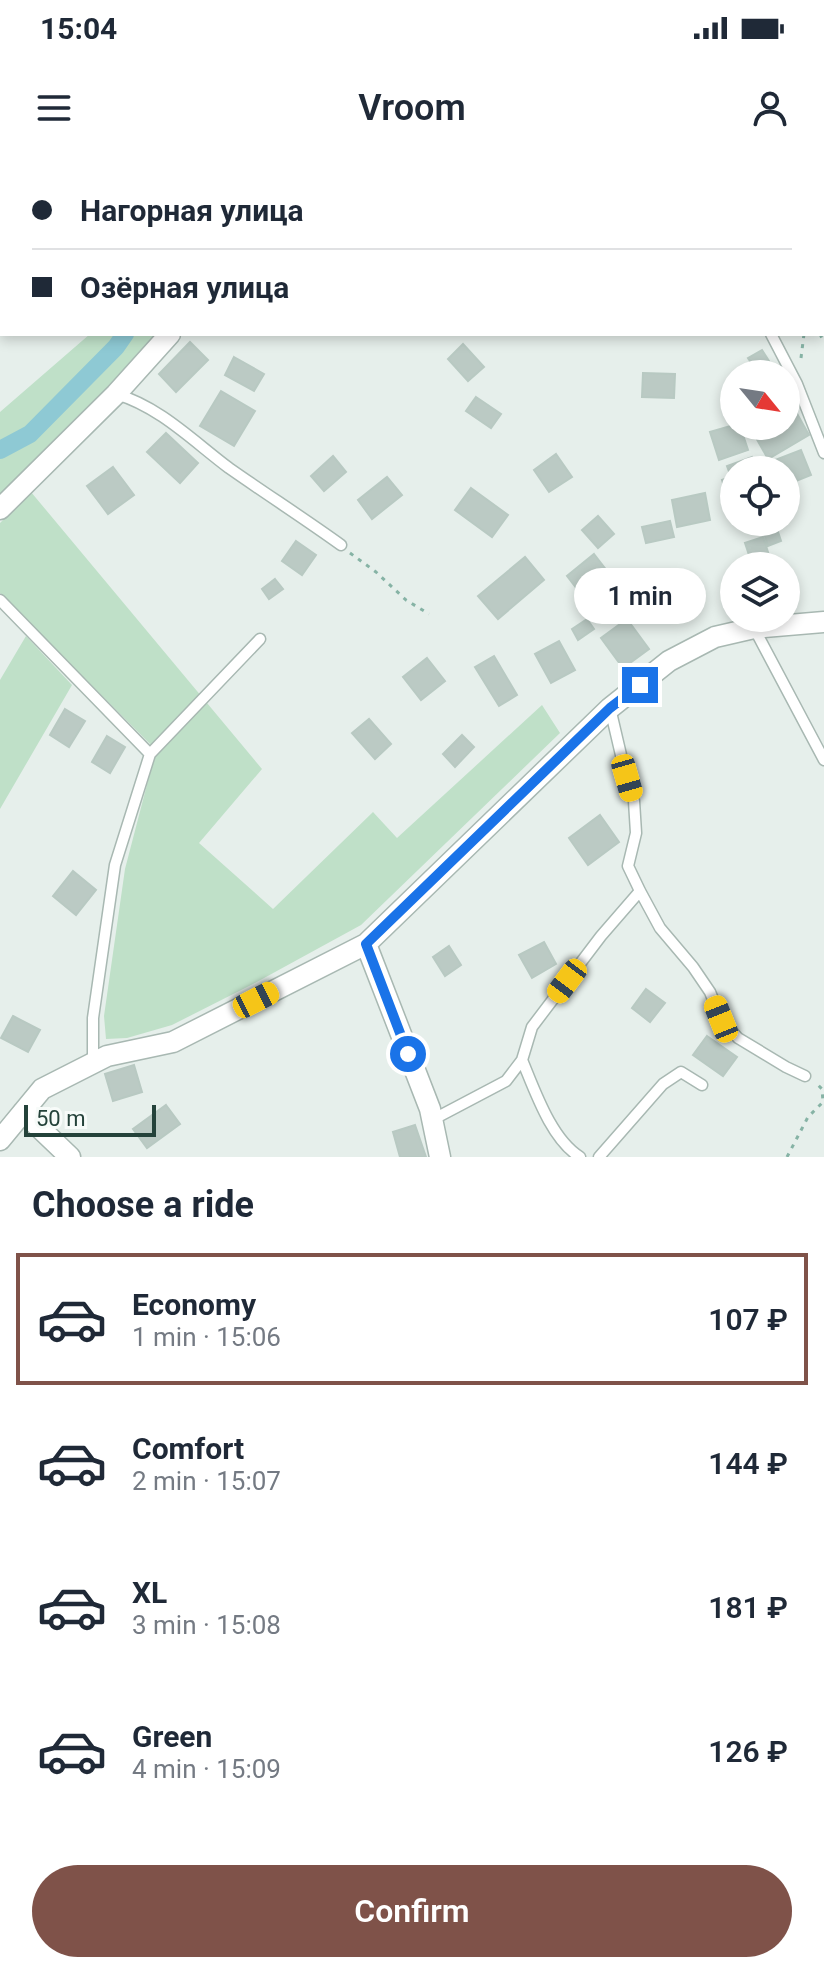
<!DOCTYPE html>
<meta charset="utf-8">
<style>
body{margin:0;font-family:Roboto,sans-serif;background:#f2f2f3;color:#1f2937;height:100vh;display:flex;flex-direction:column;font-size:30px;white-space:nowrap}
*{box-sizing:border-box;margin:0}
p{font-size:26px;color:#747a83}
.icon{flex:none;width:44px;height:44px;fill:none;stroke:currentColor;stroke-width:2;stroke-linecap:round;stroke-linejoin:round}
.map{position:relative;height:997px;overflow:hidden}
.drawer{display:flex;flex-direction:column;background:#fff;flex:1}
.drawer>*{flex:none}
.banner{position:absolute;left:0px;top:0px;width:824px;height:176px;box-shadow:0 4px 12px #0003;display:grid;align-content:center;height:176px;padding:0 32px;background:#fff}
.needle{width:52px;rotate:120deg}
.buttons{position:absolute;left:720px;top:200px;display:grid;gap:16px}
.buttons a{display:grid;place-items:center;width:80px;height:80px;border-radius:50%;background:#fff;box-shadow:0 4px 12px #0003;font-size:40px}
.scale{position:absolute;left:24px;bottom:20px;width:132px;box-sizing:border-box;padding-left:8px;border:4px solid #24423a;border-top:0;font-size:22px;line-height:28px;white-space:nowrap;color:#24423a;-webkit-text-stroke:6px #f7fbf9;paint-order:stroke}
.end{position:absolute;width:36px;height:36px;margin:-18px;border:10px solid #1a73e8;background:#fff;box-shadow:0 0 0 4px #fff}
.from{border-radius:50%}
.bubble{position:absolute;height:56px;border-radius:28px;background:#fff;box-shadow:0 4px 12px #0003;font-size:26px;font-weight:600;line-height:56px;text-align:center}
.car{position:absolute;width:24px;height:48px;margin:-24px -12px;border-radius:10px;box-shadow:0 0 6px 2px #0007;background:linear-gradient(#f5c518 24%,#345 0 40%,#f5c518 0 76%,#345 0 86%,#f5c518 0)}
.banner b{display:flex;align-items:center;gap:28px;height:76px;font-size:30px}
.banner b+b{border-top:2px solid #e0e1e3}
.banner i{width:20px;height:20px;background:#1f2937}
ul{padding:0;list-style:none}
li{display:flex;align-items:center;gap:24px;height:132px;margin:0 16px 12px;padding:0 16px;border:4px solid transparent;border-radius:0px}
li div{flex:1}
li b{display:block;font-size:30px}
li em{font-style:normal;font-weight:600}
li.active{border-color:#7f5249}
li>.icon{width:72px;height:72px;stroke-width:1.5}
h2{padding:0 32px;font-size:36px;line-height:96px}
.primary-button{display:flex;gap:16px;margin-top:auto;padding:16px 32px}
.primary-button a{flex:1;height:92px;border-radius:48px;background:#7f5249;color:#fff;font-size:32px;font-weight:600;line-height:92px;text-align:center}
.status{display:flex;justify-content:space-between;align-items:center;height:56px;padding:0 40px;background:#fff;direction:ltr}
.status svg{height:22px;fill:currentColor}
header{display:flex;justify-content:space-between;align-items:center;height:104px;padding:0 32px;background:#fff;font-size:36px;font-weight:600}
.map>svg:first-child{display:block}
.green{fill:#bfe0c8}
.lines{fill:none;stroke-linecap:round;stroke-linejoin:round}
.canal{stroke:#8ec9d4;stroke-width:18}
.building{fill:#bbcac4;stroke:#b8c9c2;stroke-width:2}
.service-casing{stroke:#a8b8b2;stroke-width:13}
.minor-casing{stroke:#a8b8b2;stroke-width:23}
.path{stroke:#86b3a5;stroke-width:3;stroke-dasharray:4 6;stroke-linecap:butt}
.service{stroke:#fff;stroke-width:10}
.minor{stroke:#fff;stroke-width:20}
.rail{stroke:#5f7d75;stroke-width:5;stroke-dasharray:16 8;stroke-linecap:butt}
.route{stroke:#1a73e8;stroke-width:10}
</style>
<div class="status"><b>15:04</b><svg viewBox="0 0 49 12"><path d="M0 12V9h3v3zM5 12V6h3v6zM10 12V3h3v9zM15 12V0h3v12zM26 1h20v11H26zM47 4h2v5h-2z"/></svg></div>
<header><svg class="icon" aria-label="menu" viewBox="0 0 24 24"><path d="M4 6h16M4 12h16M4 18h16"/></svg>Vroom<svg class="icon" aria-label="person" viewBox="0 0 24 24"><circle cx="12" cy="8" r="4"/><path d="M4 21q1-7 8-7t8 7"/></svg></header>
<div class="map">
<svg width="824" height="997" viewBox="0 0 824 997">
<rect width="100%" height="100%" fill="#e6efeb"/>
<path class="green" d="M90 174H156L110 229 0 340V252Z
M31 332 262 609 199 683 273 749 373 652 397 678 542 545 560 573 361 765 253 824 172 865 127 878 106 879 104 856 125 709 156 590 0 433V363Z
M26 476 72 525 0 649V520Z"/>
<g class="lines">
<path class="canal" d="M179 2 180 0
M0 290 30 274 116 187 125 174"/>
</g>
<path class="building" d="M190 182 208 200 176 232 159 214Z
M463 184 484 207 468 221 448 199Z
M762 190 769 201 756 210 748 198Z
M234 197 264 214 254 231 225 215Z
M643 213 675 214 674 238 642 237Z
M221 231 255 251 234 286 200 266Z
M476 237 501 254 491 268 466 251Z
M791 243 809 275 768 299 750 267 786 266V246Z
M734 265 740 266 748 290 719 300 710 272Z
M166 273 198 303 180 323 147 292Z
M801 290 811 315 786 325V310H764L762 305Z
M556 294 572 317 549 332 534 310Z
M333 296 346 312 324 331 311 316Z
M752 297 756 310H734L733 355 722 320 731 317 727 306Z
M113 307 134 335 108 354 87 326Z
M387 317 402 335 372 359 358 340Z
M471 328 508 355 492 377 455 350Z
M705 333 710 360 677 367 672 340Z
M598 356 614 374 598 388 582 370Z
M670 361 674 377 646 383 642 367Z
M775 363 781 381 768 386 762 367Z
M763 377 769 395 751 401 745 383Z
M296 381 316 395 302 415 282 401Z
M594 394 611 416 584 438 567 416Z
M525 397 544 420 498 459 478 436Z
M275 419 283 429 269 439 262 429Z
M587 459 594 469 578 480 572 469Z
M627 459 649 489 623 508 601 478Z
M559 481 575 510 551 523 535 494Z
M494 496 517 535 499 546 475 507Z
M427 498 445 521 421 540 403 517Z
M65 549 85 561 69 587 50 575Z
M369 559 391 584 375 599 352 573Z
M462 575 474 587 455 607 443 594Z
M107 576 125 587 110 613 92 602Z
M600 655 619 682 588 705 569 678Z
M73 711 96 730 76 755 53 736Z
M544 782 556 804 532 818 519 795Z
M449 786 461 805 445 816 433 797Z
M646 829 665 843 650 862 632 848Z
M13 856 40 870 28 892 1 878Z
M707 876 737 897 723 916 693 895Z
M134 905 142 932 113 941 105 914Z
M166 945 180 964 147 988 133 969Z
M415 965 426 997H400L393 972Z"/>
<g class="lines">
<g class="service-casing">
<path id="service" d="M816 0V2
M822 26 824 29
M771 174 797 224 824 293
M116 234C160 247 193 281 229 308 266 334 305 359 341 385
M0 440 150 594 115 705 93 858V903
M754 468 824 600
M610 548 621 595 634 641 636 673 628 706 640 731 660 768 693 807 710 832 721 859 738 878 786 907 805 916
M150 594 260 479
M522 900C535 931 551 979 580 997
M432 960 506 921 522 900 532 867 601 776 640 731
M599 997 663 924 681 912 702 925"/>
</g>
<g class="minor-casing">
<path id="minor" d="M217 2V0
M0 349 116 234 170 174
M366 784 430 949 440 997
M23 952 70 997
M0 980 42 929 107 896 173 882 366 784 610 548 669 501 715 477 754 468 824 462"/>
</g>
<path class="path" d="M127 0 138 2
M674 0 676 2
M693 0 695 2
M152 2 155 0
M820 174 824 183
M801 198 804 174
M350 393 376 412 406 440 429 454
M787 997 808 957 823 942 822 929 815 922"/>
<use href="#service" class="service"/>
<use href="#minor" class="minor"/>
<path class="rail" d="M716 0 718 2
M741 0 743 2
M822 100 824 103
M822 128 824 131"/>
</g>
<g class="lines">
<path class="route" d="M408 894 366 784 610 548 640 525"/>
</g>
</svg>
<div class="buttons">
<a><svg class="needle" viewBox="-14 -14 28 28"><path d="M0-13l5 13h-10z" fill="#e53935"/><path d="M0 13l5-13h-10z" fill="#747a83"/></svg></a>
<a><svg class="icon" aria-label="locate" viewBox="0 0 24 24"><circle cx="12" cy="12" r="6"/><path d="M12 2v4M12 18v4M2 12h4M18 12h4"/></svg></a>
<a><svg class="icon" aria-label="layers" viewBox="0 0 24 24"><path d="M12 4l9 5-9 5-9-5zM3 14l9 5 9-5"/></svg></a>
</div>
<div class="scale">50 m</div>
<i class="end from" style="left:408px;top:894px"></i>
<i class="end" style="left:640px;top:525px"></i>
<div class="bubble" style="left:574px;top:408px;width:132px">1 min</div>
<i class="car" style="left:627px;top:618px;rotate:164deg"></i>
<i class="car" style="left:567px;top:821px;rotate:217deg"></i>
<i class="car" style="left:256px;top:840px;rotate:63deg"></i>
<i class="car" style="left:721px;top:859px;rotate:338deg"></i>
<div class="banner">
<b><i class="from"></i>Нагорная улица</b>
<b><i></i>Озёрная улица</b>
</div>
</div>
<section class="drawer">
<h2>Choose a ride</h2>
<ul>
<li class="active"><svg class="icon" aria-label="car" viewBox="0 0 24 24"><path d="M5 17H2v-5l4-1 3-4h7l3 4 3 1v5h-3M9 17h6M6 11h13"/><circle cx="7" cy="17" r="2"/><circle cx="17" cy="17" r="2"/></svg><div><b>Economy</b><p>1 min · 15:06</p></div><em>107 ₽</em></li>
<li><svg class="icon" aria-label="car" viewBox="0 0 24 24"><path d="M5 17H2v-5l4-1 3-4h7l3 4 3 1v5h-3M9 17h6M6 11h13"/><circle cx="7" cy="17" r="2"/><circle cx="17" cy="17" r="2"/></svg><div><b>Comfort</b><p>2 min · 15:07</p></div><em>144 ₽</em></li>
<li><svg class="icon" aria-label="car" viewBox="0 0 24 24"><path d="M5 17H2v-5l4-1 3-4h7l3 4 3 1v5h-3M9 17h6M6 11h13"/><circle cx="7" cy="17" r="2"/><circle cx="17" cy="17" r="2"/></svg><div><b>XL</b><p>3 min · 15:08</p></div><em>181 ₽</em></li>
<li><svg class="icon" aria-label="car" viewBox="0 0 24 24"><path d="M5 17H2v-5l4-1 3-4h7l3 4 3 1v5h-3M9 17h6M6 11h13"/><circle cx="7" cy="17" r="2"/><circle cx="17" cy="17" r="2"/></svg><div><b>Green</b><p>4 min · 15:09</p></div><em>126 ₽</em></li>
</ul>
<div class="primary-button"><a>Confirm</a></div>
</section>
